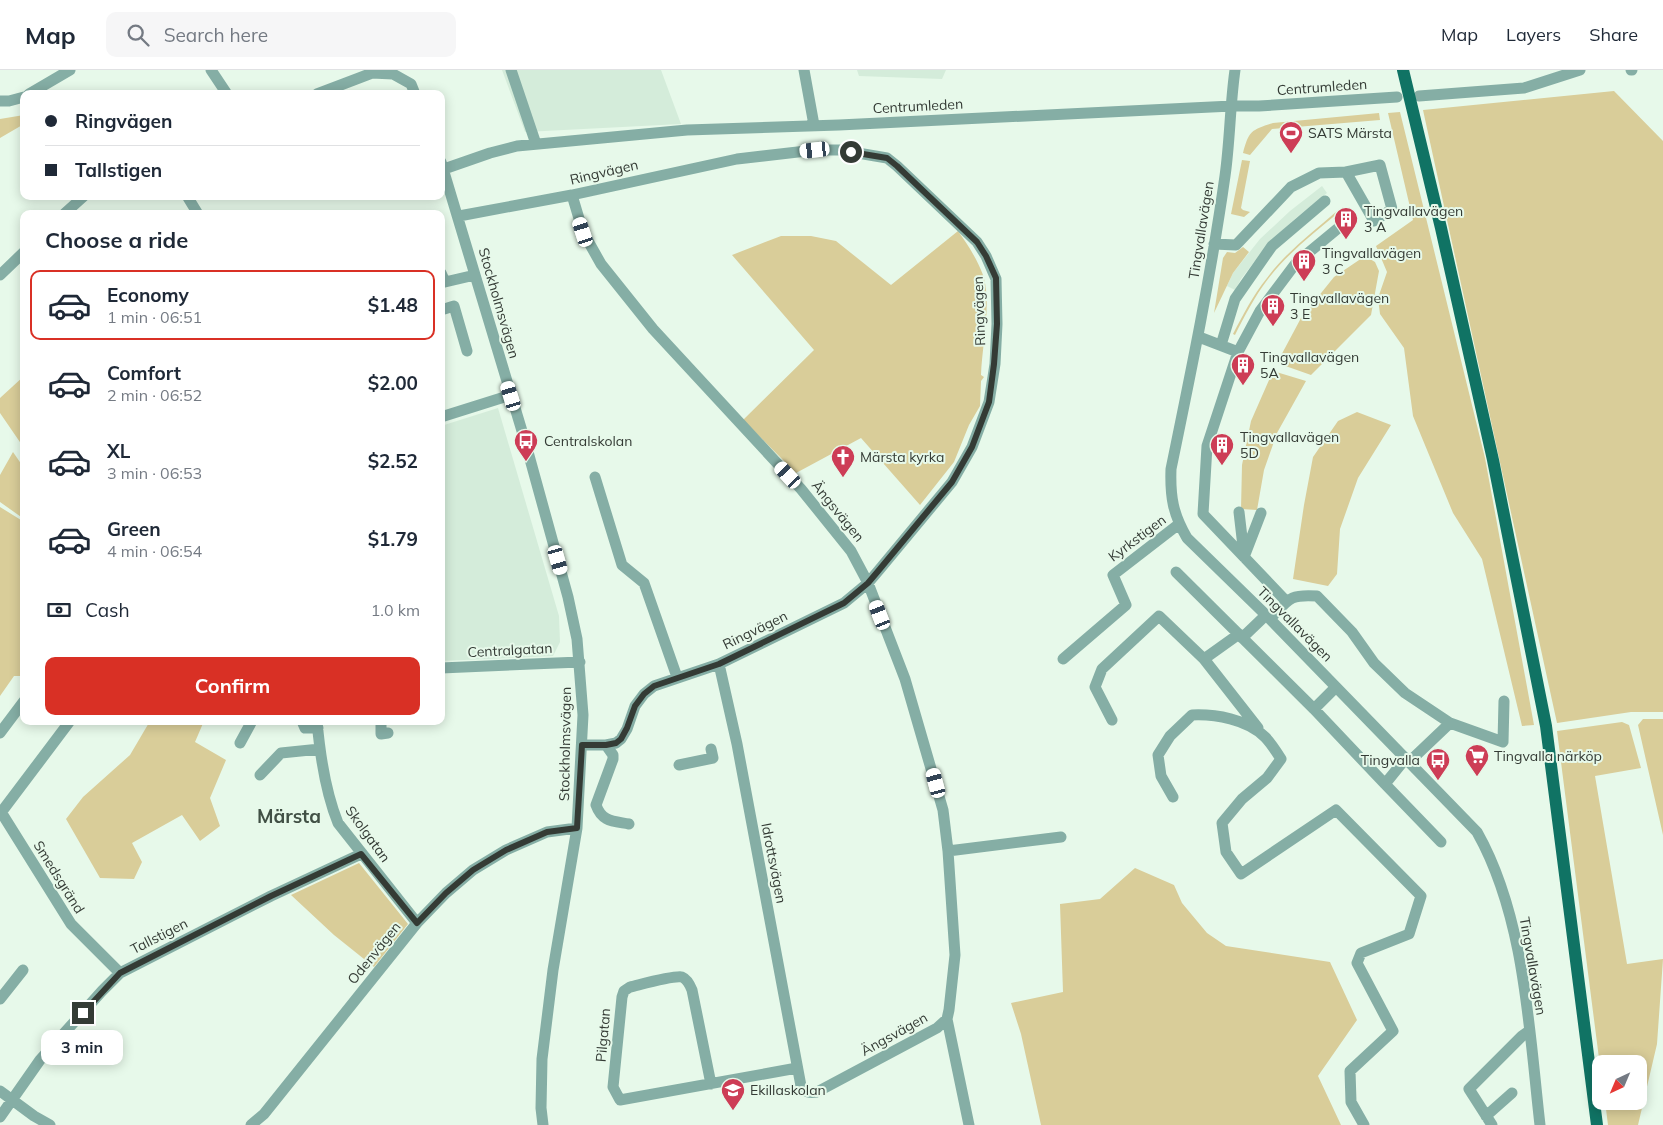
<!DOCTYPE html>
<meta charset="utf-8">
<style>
body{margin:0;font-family:Mulish,sans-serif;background:#f6f6f7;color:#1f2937;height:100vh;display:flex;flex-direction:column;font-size:19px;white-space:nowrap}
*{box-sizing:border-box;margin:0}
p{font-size:16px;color:#747a83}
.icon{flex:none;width:28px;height:28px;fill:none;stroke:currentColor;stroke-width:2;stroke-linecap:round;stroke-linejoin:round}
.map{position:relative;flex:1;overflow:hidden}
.panel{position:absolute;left:20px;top:140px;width:425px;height:515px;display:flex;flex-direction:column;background:#fff;border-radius:10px;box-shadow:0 2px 12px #0003}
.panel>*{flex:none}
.hud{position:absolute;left:20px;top:20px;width:425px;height:110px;border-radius:10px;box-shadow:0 2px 12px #0003;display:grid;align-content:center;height:110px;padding:0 25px;background:#fff}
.needle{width:32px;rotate:224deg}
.buttons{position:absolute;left:1592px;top:985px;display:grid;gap:10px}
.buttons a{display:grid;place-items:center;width:55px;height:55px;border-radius:10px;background:#fff;box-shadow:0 2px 12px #0003;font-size:25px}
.end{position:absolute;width:22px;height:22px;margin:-11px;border:6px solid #343b35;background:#fff;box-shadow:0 0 0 2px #fff}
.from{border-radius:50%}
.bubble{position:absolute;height:35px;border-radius:10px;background:#fff;box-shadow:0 2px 12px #0003;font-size:16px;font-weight:700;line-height:35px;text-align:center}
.car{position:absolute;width:15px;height:30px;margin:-15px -8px;border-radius:6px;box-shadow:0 0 4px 1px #0007;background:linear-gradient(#fff 24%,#345 0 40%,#fff 0 76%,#345 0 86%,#fff 0)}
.hud b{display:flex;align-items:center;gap:18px;height:48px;font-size:19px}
.hud b+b{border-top:1px solid #e0e1e3}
.hud i{width:12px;height:12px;background:#1f2937}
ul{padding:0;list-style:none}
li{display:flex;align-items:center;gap:15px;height:70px;margin:0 10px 8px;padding:0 15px;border:2px solid transparent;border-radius:10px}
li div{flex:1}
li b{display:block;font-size:19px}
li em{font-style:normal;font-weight:700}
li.active{border-color:#d93025}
li>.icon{width:45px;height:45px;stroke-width:1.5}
h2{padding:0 25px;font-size:22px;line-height:60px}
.pay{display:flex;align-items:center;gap:12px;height:55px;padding:0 25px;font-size:19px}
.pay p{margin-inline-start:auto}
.action{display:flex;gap:10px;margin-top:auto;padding:10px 25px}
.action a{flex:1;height:58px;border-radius:10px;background:#d93025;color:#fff;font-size:20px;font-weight:700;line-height:58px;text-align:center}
header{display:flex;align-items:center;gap:30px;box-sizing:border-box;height:70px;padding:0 25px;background:#fff;border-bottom:1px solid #e0e1e3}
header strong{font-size:24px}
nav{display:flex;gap:28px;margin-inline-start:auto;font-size:18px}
.search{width:350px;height:45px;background:#f6f6f7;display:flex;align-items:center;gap:12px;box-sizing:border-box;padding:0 18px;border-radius:10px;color:#747a83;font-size:19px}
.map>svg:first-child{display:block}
.built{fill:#d4ecda}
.green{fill:#d9cd99}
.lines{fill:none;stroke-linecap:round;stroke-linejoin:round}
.minor{stroke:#85aea5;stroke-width:11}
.major{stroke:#107364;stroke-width:12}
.route{stroke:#343b35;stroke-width:6}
.labels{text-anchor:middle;stroke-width:4;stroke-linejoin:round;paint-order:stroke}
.street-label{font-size:14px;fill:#343b35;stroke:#e7f9ea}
.poi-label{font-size:14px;fill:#343b35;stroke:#e7f9ea;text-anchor:start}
.district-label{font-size:19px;font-weight:bold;fill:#415045;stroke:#e7f9ea}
</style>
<header>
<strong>Map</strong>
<div class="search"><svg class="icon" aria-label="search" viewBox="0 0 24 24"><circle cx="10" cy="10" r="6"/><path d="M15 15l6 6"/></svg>Search here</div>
<nav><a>Map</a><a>Layers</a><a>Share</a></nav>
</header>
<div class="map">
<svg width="1663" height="1055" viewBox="0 0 1663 1055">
<rect width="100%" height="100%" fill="#e7f9ea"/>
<path class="built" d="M502 0H661L681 54 525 62Z
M857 0H946L942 9 859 6Z
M1322 116 1327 123 1296 148 1267 175 1241 209 1235 220 1227 216 1233 203 1260 169 1290 141Z
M498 338 559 546 560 572 553 586 441 591V356Z"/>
<path class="green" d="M1614 21 1663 71V642H1631L1557 653 1423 40Z
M1400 42 1485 388 1534 655 1522 656 1482 489 1453 443 1413 346 1404 278 1380 244 1378 228 1387 202 1376 176 1413 150 1388 43Z
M1379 43 1380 50 1272 59 1250 85 1243 83C1249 61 1251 60 1273 53Z
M24 45V54L0 68V49Z
M1242 90 1250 91 1241 138 1243 140 1250 142 1244 147 1231 144Z
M1337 141 1338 143C1314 163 1288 183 1268 209 1255 226 1245 245 1235 265L1233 264C1243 245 1253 225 1267 208 1286 182 1313 162 1337 141Z
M958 161C968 175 977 189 983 205 992 232 982 275 981 305L984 307 981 311 980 336 969 355 954 392 920 435 861 368 796 403 743 350 814 280 732 185 781 166H811L836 171 891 215Z
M1243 177 1249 182 1233 203 1214 243 1223 188 1227 182 1235 183Z
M1365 186 1375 192 1379 201 1371 245 1311 305 1277 293 1301 248 1334 207Z
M1273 301 1306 311 1277 363 1264 400 1257 440 1241 439 1242 395 1251 351Z
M24 306V378L0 343V328Z
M1357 342 1391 355 1358 408 1340 459 1337 504 1328 516 1293 509 1304 435 1313 387 1338 351Z
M13 382 24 398V449L0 432V405Z
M0 437 21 450 24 458V606H14L0 626Z
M1643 649H1663V765L1638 655Z
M150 651H204L195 672 226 690 210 728 220 756 200 771 182 745 132 773 142 792 134 809 100 808 66 749 83 727 130 685Z
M1622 652 1629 655 1641 698 1595 706 1627 894 1663 889 1657 974 1638 1055H1608L1605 1031H1639V994H1601V1004L1557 661Z
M359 793 408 854 374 897 334 865 291 825Z
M1135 798 1174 815 1182 833 1207 863 1226 876 1330 892 1357 950 1318 1006 1341 1055H1041L1021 964 1011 933 1063 922 1060 834 1100 829Z"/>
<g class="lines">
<path class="minor" d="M211 0 227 24
M511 0 536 74
M804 0 814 55
M1235 0C1230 35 1230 71 1225 106 1211 205 1191 302 1171 399 1170 427 1173 444 1187 468L1266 545 1477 762C1525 847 1529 960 1540 1055
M1631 0H1632
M29 24 70 0
M317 24 372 3 393 4 411 14 415 24
M1419 26 1524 18 1580 0
M0 31H9L24 27
M441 92 525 371 568 527 577 569 583 645 577 758 553 900 542 989 541 1038 543 1055
M444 99 490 83 517 76 687 60 839 55 1232 36H1259L1397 27
M572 125 583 162 601 194 653 259 801 419 851 481 868 513 905 609 943 740 948 781 955 885 949 940 947 949 937 958 817 1022C810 1023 805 1023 801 1016L737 674 719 594
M187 126 198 144
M64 144 84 126
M459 146 572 125 737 89 815 80H840L887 88 897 96 977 172 986 186 996 209 997 254 995 294 989 332 972 377 952 412 879 500 868 513 844 533 719 594 654 616 644 624 635 636 627 659 621 669 616 673 606 675H582
M1214 174 1236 175 1291 117 1319 103 1346 102 1374 151 1392 139 1380 95 1346 102
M441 203 445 212 475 205
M0 205 24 182
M441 240 454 236 467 281
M1199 267 1238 282
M1221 275 1235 229 1272 176 1325 131
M441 347 511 325
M595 407 622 495 644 513 677 607
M1239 442 1244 485
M1244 487 1261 443
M1176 502 1314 639 1385 714
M1286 531 1203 444 1207 376 1238 282 1260 241 1296 193 1342 155
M1270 549C1289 529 1289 524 1317 526L1352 562 1374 593 1405 623 1450 653 1409 692
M1242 568 1266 545
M1063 589 1126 535 1113 505 1179 454
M1204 589 1258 658
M441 598 580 592
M1314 639 1336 617
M1112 650 1095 617 1102 599 1159 546 1204 589 1239 564
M302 651 305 658H318
M317 651C320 685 325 721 338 753L417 853
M381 651V664L388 663
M1450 653 1503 672 1504 631
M0 663 24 631
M240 673 252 651
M606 675 613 685V689L596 735C602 752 613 751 629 754
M1406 688 1385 714 1441 772
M679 695 713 688 711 679
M260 705 281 683 320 679
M1173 727 1161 706 1158 685 1170 666 1192 645C1215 644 1247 649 1265 667 1271 673 1276 681 1281 689L1267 708 1242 729 1222 753 1226 782 1241 804 1336 740 1421 826 1409 864 1361 883 1357 893 1393 961 1350 1001 1351 1032 1364 1055
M1 742 71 854 120 903
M0 744 70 651
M948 781 1061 767
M0 929 23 900
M947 949 969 1055
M711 1014 692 920C690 915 687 909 682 907 674 905 639 915 630 917L624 921 622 927 613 1017 620 1030 797 998
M0 1021 34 1046 50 1055
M1486 1046 1512 1023
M0 1047 40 990 102 921 120 903 271 826 361 784
M251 1055 264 1044 417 853 446 823 473 800 506 780 547 762 577 758
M1492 1055 1469 1019 1522 966 1529 961"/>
<path class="major" d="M1403 0 1441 158 1493 390 1546 656 1597 1055"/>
</g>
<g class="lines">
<path class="route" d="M83 943 120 903 271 826 361 784 417 853 446 823 473 800 506 780 547 762 577 758 582 675H606L616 673 621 669 627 658 635 636 644 624 654 616 719 594 844 533 868 513 879 500 952 412 972 377 989 332 994 294 997 254 996 208 986 186 977 172 897 96 887 88 851 82"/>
</g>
<defs>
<g id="stadium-pin" transform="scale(1.25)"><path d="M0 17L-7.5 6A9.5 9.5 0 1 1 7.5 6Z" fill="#cd3d56" stroke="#e7f9ea"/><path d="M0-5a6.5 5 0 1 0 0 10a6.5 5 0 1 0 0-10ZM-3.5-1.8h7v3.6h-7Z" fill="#fff"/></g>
<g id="building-pin" transform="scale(1.25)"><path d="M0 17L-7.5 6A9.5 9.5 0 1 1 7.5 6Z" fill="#cd3d56" stroke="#e7f9ea"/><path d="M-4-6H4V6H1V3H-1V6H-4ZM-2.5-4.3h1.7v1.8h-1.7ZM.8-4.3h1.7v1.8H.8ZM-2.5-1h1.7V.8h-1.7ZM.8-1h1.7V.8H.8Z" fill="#fff"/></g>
<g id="bus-pin" transform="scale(1.25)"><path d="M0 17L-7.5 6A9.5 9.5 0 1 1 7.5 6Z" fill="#cd3d56" stroke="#e7f9ea"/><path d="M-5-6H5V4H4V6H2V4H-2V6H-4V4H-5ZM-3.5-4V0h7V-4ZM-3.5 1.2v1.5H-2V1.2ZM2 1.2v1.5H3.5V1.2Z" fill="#fff"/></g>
<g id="church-pin" transform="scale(1.25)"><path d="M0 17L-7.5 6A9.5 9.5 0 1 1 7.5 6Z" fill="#cd3d56" stroke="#e7f9ea"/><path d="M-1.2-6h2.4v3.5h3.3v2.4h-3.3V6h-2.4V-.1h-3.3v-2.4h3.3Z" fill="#fff"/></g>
<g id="supermarket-pin" transform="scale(1.25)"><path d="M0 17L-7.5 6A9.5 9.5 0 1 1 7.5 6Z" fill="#cd3d56" stroke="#e7f9ea"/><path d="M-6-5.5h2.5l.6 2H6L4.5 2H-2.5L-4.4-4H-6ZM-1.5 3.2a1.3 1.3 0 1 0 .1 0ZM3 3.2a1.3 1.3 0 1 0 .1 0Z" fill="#fff"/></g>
<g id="school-pin" transform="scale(1.25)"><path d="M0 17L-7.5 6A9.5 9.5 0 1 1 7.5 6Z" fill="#cd3d56" stroke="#e7f9ea"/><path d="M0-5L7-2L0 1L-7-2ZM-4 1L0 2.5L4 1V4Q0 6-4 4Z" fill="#fff"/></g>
</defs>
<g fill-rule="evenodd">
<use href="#stadium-pin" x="1291" y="63"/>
<use href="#building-pin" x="1346" y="149"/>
<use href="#building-pin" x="1304" y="191"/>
<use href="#building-pin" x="1273" y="236"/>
<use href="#building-pin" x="1243" y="295"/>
<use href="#bus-pin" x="526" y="371"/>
<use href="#building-pin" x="1222" y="375"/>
<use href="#church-pin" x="843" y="387"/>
<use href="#supermarket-pin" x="1477" y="686"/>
<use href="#bus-pin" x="1438" y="690"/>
<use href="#school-pin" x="733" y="1020"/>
</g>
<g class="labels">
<g class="street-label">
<text transform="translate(1322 17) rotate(-4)" y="5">Centrumleden</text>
<text transform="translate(918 36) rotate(-3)" y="5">Centrumleden</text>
<text transform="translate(604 102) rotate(-13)" y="5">Ringvägen</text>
<text transform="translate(1201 160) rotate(-81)" y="5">Tingvallavägen</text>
<text transform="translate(499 233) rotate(74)" y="5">Stockholmsvägen</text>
<text transform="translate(979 241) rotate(-92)" y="5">Ringvägen</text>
<text transform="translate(838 441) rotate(51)" y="5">Ängsvägen</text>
<text transform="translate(1137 468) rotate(-37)" y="5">Kyrkstigen</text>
<text transform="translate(1295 554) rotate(45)" y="5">Tingvallavägen</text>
<text transform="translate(755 560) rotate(-26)" y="5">Ringvägen</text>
<text transform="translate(510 580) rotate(-3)" y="5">Centralgatan</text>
<text transform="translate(565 674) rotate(-89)" y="5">Stockholmsvägen</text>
<text transform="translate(368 764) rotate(54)" y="5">Skolgatan</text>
<text transform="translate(774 793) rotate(79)" y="5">Idrottsvägen</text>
<text transform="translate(59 807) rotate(58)" y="5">Smedsgränd</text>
<text transform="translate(159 866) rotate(-27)" y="5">Tallstigen</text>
<text transform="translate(374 883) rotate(-51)" y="5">Odenvägen</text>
<text transform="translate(1533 896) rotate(80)" y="5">Tingvallavägen</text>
<text transform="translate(894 964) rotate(-29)" y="5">Ängsvägen</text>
<text transform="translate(603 965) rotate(-85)" y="5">Pilgatan</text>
</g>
<g class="poi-label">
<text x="1308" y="68">SATS Märsta</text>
<text x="1364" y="146">Tingvallavägen<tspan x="1364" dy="16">3 A</tspan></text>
<text x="1322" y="188">Tingvallavägen<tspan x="1322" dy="16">3 C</tspan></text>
<text x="1290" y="233">Tingvallavägen<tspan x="1290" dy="16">3 E</tspan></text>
<text x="1260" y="292">Tingvallavägen<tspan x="1260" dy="16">5A</tspan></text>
<text x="1240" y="372">Tingvallavägen<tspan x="1240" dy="16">5D</tspan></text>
<text x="544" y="376">Centralskolan</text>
<text x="860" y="392">Märsta kyrka</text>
<text x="1494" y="691">Tingvalla närköp</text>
<text x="1420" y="695" text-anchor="end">Tingvalla</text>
<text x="750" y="1025">Ekillaskolan</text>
</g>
<g class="district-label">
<text x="289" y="753">Märsta</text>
</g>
</g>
</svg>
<div class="buttons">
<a><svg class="needle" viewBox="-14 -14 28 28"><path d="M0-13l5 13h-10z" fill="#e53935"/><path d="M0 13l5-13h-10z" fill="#747a83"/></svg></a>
</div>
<i class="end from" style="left:851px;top:82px"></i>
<i class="end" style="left:83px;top:943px"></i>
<div class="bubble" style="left:41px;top:960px;width:82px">3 min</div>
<i class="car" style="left:815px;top:80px;rotate:264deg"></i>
<i class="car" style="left:583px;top:162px;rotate:342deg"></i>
<i class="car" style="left:511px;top:326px;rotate:343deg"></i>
<i class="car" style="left:788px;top:405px;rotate:317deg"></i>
<i class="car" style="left:558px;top:490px;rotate:164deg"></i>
<i class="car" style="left:880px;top:545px;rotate:339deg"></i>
<i class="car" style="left:936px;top:713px;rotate:345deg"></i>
<div class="hud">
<b><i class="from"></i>Ringvägen</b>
<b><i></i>Tallstigen</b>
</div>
<section class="panel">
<h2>Choose a ride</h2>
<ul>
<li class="active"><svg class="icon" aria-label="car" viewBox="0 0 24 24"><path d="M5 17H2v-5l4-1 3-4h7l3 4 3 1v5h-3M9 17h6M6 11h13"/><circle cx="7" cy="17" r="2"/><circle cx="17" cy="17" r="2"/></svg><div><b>Economy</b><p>1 min · 06:51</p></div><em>$1.48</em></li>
<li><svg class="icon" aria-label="car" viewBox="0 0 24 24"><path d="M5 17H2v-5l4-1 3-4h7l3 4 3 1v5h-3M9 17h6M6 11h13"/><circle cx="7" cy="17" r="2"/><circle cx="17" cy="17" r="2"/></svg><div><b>Comfort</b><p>2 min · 06:52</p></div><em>$2.00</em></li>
<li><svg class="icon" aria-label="car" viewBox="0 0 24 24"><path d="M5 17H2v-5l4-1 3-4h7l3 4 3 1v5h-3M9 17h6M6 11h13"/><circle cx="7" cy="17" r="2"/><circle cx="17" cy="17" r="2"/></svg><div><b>XL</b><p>3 min · 06:53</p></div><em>$2.52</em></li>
<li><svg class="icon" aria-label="car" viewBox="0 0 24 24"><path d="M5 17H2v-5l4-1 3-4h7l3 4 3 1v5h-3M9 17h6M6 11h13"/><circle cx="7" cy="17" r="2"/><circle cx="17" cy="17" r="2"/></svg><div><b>Green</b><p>4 min · 06:54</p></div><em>$1.79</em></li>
</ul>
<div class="pay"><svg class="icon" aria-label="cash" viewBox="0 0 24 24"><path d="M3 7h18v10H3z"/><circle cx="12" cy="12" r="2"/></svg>Cash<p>1.0 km</p></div>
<div class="action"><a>Confirm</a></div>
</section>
</div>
